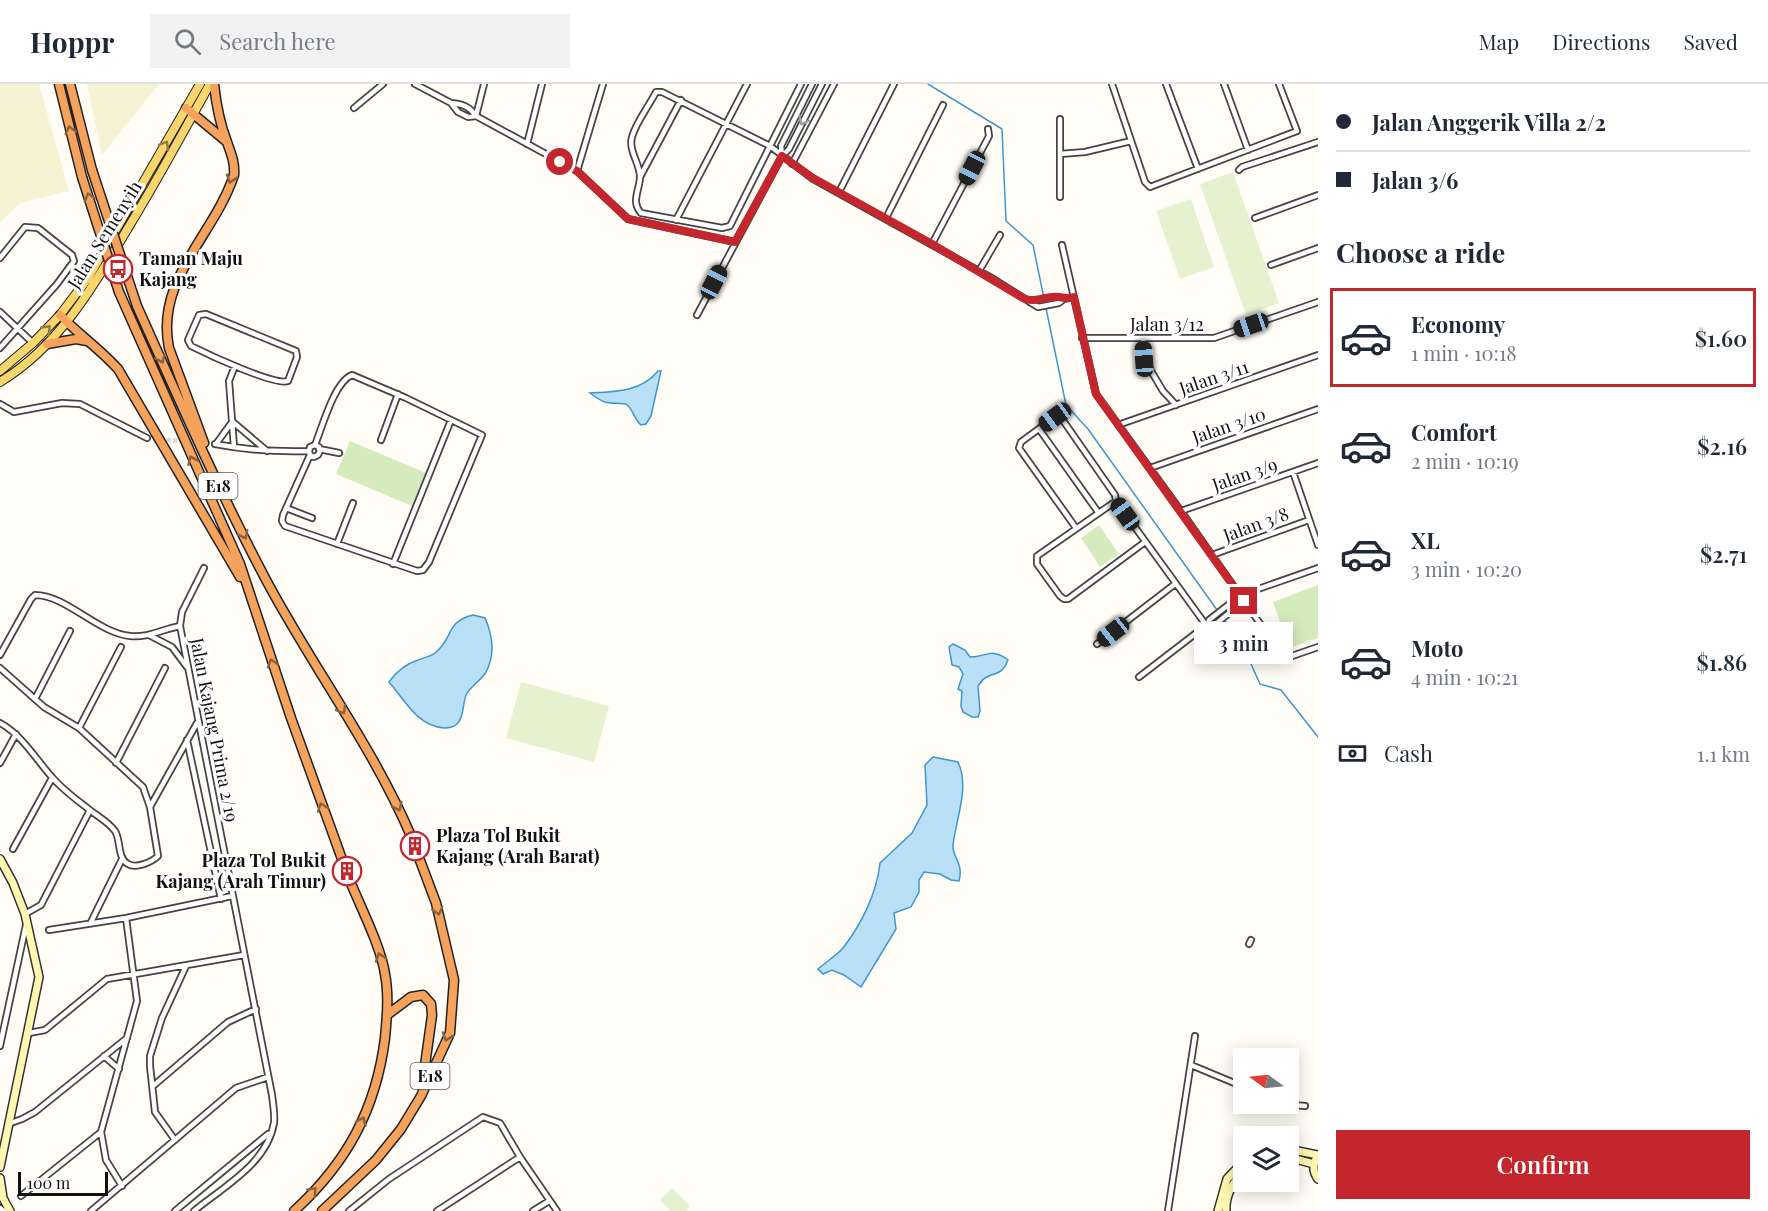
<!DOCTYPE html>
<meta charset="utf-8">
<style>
body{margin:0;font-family:"Playfair Display",serif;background:#f2f2f3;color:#1f2937;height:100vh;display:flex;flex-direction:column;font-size:22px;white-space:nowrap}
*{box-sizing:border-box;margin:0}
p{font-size:20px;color:#747a83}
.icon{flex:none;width:33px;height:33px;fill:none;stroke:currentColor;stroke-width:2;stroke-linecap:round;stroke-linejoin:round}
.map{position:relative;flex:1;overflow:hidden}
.sheet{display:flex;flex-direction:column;background:#fff;width:450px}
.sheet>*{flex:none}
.top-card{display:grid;align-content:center;height:132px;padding:0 18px;background:#fff}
.needle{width:39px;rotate:285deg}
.fabs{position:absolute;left:1233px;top:964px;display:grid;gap:12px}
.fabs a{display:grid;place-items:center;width:66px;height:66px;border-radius:0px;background:#fff;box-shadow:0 3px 15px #0003;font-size:30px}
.scale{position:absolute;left:18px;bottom:15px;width:90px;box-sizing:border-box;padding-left:6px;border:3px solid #111;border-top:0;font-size:16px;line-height:21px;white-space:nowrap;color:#111;-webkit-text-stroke:4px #fff;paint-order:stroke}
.end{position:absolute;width:27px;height:27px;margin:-14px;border:8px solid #c4262e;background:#fff;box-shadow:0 0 0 3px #fff}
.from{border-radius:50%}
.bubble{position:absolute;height:42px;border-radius:0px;background:#fff;box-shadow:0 3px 15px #0003;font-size:20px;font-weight:600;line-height:42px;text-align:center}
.car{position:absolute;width:18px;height:36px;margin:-18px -9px;border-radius:8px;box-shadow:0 0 4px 2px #0007;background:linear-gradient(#222 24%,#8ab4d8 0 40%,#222 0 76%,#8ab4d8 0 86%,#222 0)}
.top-card b{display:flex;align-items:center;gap:21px;height:57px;font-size:22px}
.top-card b+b{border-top:2px solid #e0e1e3}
.top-card i{width:15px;height:15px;background:#1f2937}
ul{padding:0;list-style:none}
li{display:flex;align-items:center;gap:18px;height:99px;margin:0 12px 9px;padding:0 6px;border:3px solid transparent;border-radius:0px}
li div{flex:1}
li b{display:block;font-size:22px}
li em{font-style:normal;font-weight:600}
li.selected{border-color:#c4262e}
li>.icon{width:54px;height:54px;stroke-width:1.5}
h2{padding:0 18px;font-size:27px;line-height:72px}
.pay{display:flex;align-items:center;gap:15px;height:66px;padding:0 18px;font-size:22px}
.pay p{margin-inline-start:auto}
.button{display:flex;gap:12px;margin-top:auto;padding:12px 18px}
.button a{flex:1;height:69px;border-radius:0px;background:#c4262e;color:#fff;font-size:24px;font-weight:600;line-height:69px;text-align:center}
header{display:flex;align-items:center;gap:36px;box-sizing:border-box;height:84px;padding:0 30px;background:#fff;border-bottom:2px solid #e0e1e3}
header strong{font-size:28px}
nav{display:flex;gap:33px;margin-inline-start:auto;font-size:21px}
.search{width:420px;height:54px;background:#f2f2f3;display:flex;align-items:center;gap:15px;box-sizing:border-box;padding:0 21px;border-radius:0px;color:#747a83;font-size:22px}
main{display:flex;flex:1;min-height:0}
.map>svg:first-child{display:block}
.farmland{fill:#f6f3d4}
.green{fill:#d5ebbd}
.pitch{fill:#e6f2cf}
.water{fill:#b9e0f7;stroke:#3f96cf;stroke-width:1.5}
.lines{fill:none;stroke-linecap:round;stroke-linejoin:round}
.stream{stroke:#3f96cf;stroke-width:1.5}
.street-tunnel{stroke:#dbdad3;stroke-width:4.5;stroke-dasharray:4.5 2;stroke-linecap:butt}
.highway-tunnel{stroke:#dbdad3;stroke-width:8;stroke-dasharray:8 4;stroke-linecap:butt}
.street-casing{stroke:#444;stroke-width:8}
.secondary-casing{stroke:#333;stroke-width:10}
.primary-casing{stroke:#222;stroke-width:10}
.highway-casing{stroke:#222;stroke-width:11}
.street{stroke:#fff;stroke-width:4.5}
.secondary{stroke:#fff6b0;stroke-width:7}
.primary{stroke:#f9d66b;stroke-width:8}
.highway{stroke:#f5a25d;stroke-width:8}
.highway-bridge-casing{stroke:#222;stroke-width:11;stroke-linecap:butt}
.highway-bridge{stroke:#f5a25d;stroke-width:8}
.oneway{stroke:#a0a0a0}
.oneway2{stroke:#8e613b}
.oneway3{stroke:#917d42}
.route{stroke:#c4262e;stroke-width:8}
.labels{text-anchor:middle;stroke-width:6;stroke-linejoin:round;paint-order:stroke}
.shield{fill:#fff;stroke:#585858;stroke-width:1.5}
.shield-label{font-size:16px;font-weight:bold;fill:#111}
.street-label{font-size:18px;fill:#111;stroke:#fff}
.poi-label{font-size:18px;font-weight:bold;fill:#111;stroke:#fff;text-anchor:start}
</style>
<header>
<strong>Hoppr</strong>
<div class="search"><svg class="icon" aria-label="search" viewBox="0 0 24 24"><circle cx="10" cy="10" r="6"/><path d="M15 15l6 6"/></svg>Search here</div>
<nav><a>Map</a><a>Directions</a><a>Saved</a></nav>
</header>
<main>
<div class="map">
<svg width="1318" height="1127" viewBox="0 0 1318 1127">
<rect width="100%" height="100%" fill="#fffdf5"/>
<path class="farmland" d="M0 0H39L69 107 20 119 0 138Z
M87 0H159L102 71Z"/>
<path class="green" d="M350 357 426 389 412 422 336 390Z
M1099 441 1119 470 1100 483 1081 454Z
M1318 501V554L1289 564 1273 518Z"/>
<path class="pitch" d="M1233 88 1279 219 1246 231 1200 100Z
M1191 115 1214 183 1180 195 1156 127Z
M521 598 609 622 594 678 506 654Z
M672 1104 690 1122 686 1127H671L660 1116Z"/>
<path class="water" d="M658 287H661L651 332 646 340 641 341C633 334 634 326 626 320 607 318 607 322 590 309 615 308 641 308 658 287Z
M473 531 485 534C493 552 495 571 486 588 481 596 472 602 467 609 462 618 465 632 457 640 454 643 448 644 444 644 417 642 405 616 389 598 397 587 405 580 418 576 424 574 431 572 435 569 454 554 445 538 473 531Z
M953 560 965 566 970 573C987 573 991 563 1008 576 1001 593 996 587 985 594 982 596 980 599 978 602L980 627 978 633H972L963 628 961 622 962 607 958 605 963 590 959 583 952 581 949 563Z
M933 673 958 678C970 704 956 734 953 761 952 774 964 778 959 797L951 796 940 790 924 788 919 796V808L911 823 894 829 896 845 861 903 844 891 832 886 823 890 818 885C826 878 836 872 843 864 861 841 877 809 880 779L912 749 927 721 925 681Z"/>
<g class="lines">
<path class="stream" d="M928 0 1002 45 1006 137 1033 161 1066 321 1088 345 1222 533
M1225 537 1243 562 1260 600 1281 606 1318 653"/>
<path class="street-tunnel" d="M147 354 215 360"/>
<path class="highway-tunnel" d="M411 752 418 771
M343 778 350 797"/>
<g class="street-casing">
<path id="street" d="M415 0 451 19 458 28 468 33 476 32
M801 0 730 142 722 144 641 129C631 118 639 107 640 94 641 81 628 67 632 53 636 38 649 22 656 8H662L770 62 813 95 990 193 1038 223 1059 219 1064 215 1074 213
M1112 0 1145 98 1150 103 1297 47 1279 0
M1166 0 1198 85
M1224 0 1248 66
M451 19C462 20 469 22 476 32L577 87 628 135 735 158
M354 24 383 0
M476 32 484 0
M1060 35V113
M527 60 542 0
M1060 70 1085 68 1131 57
M782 72 781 62 812 0
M792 80 834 0
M1239 86 1242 83 1318 58
M577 87 603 0
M640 93 681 16
M839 108 894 0
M886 134 943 21
M1255 134 1318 111
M676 136 747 0
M932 160 989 52 988 45
M1062 161 1096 310 1181 427 1280 568 1292 572 1318 563
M0 174 25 143 38 144 72 171 74 177 57 200 0 264
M1271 181 1318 164
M979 187 1000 151
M1030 218 1058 213 1064 215
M0 228 33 259
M206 230 296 267 297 273 288 297C275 302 207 270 191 262L188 256 199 231Z
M697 231 782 72 789 65 822 0
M1082 254H1214L1318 218
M1143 254 1144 275 1163 307 1176 321
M0 320 14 328 62 319 80 320 147 354
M233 338 267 367
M1118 341 1318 271
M1039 345 1098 428
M381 356 398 310
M215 360C246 366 277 368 309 367L310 363 315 361 319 363 320 367 318 371 314 373 310 371 309 367
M216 360 232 338
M234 363 229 297 235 282
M319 365 339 369
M310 371 283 431 282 437 285 442 417 487 423 486 429 478 482 351 406 314 352 291C334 298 322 344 315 361
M1150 384 1318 325
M1293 388 1318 461
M1116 417 1037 472V480L1060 512 1064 515H1068L1145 458
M286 424 312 434
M1181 427 1318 379
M1076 444 1019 364 1021 358 1055 333 1062 335 1115 411 1116 417 1206 541
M337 460 353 419
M1212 471 1309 436
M393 480 451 336
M1208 540 1217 539 1245 516
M149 551 172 563 187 583
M1097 560 1175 500
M0 571 31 515 35 511C66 511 98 549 130 552 148 554 163 545 180 542
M0 584 44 623 79 644 143 703 150 723 158 772C152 778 136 785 128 780 117 774 121 756 115 747 108 737 95 731 86 723 74 714 61 704 51 692 35 674 22 651 0 639
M1139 593 1208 540 1209 536 1241 511 1318 484
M35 615 70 547
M79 644 121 563
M187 656 221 815
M0 679 16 650
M116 679 165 584
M150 723 197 639
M13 765 52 694
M25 830 41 821 90 726
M91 838 122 775
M49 846 126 834 232 812
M1249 860 1251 856
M29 949 45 946 107 895 244 871
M0 962 26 841
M104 972 119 985
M1191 981 1244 1003
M153 1002 228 938 256 925
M1283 1020 1305 1022
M8 1040 22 1035 35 1028 127 954
M175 1056 155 1028 150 982V972L162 934 186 882
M122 1102 106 1076 101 1048 137 917 126 834
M21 1112 101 1048
M0 1124 4 1127
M91 1127 236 1004 268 993
M175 1127 268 1050
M194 1127C223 1103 267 1080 274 1039 275 1030 273 1020 272 1011L180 542 182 528 204 484
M349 1127 389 1095 483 1033 500 1039 520 1073 557 1127
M437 1127 520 1073
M533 1127 549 1117
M1168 1127 1195 952"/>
</g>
<g class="secondary-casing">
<path id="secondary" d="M0 775 13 799 25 830 39 893 0 1083
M1288 1065 1318 1071
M1318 1071C1313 1079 1312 1087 1318 1095
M1288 1073 1314 1080
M0 1094 3 1114 10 1127
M1218 1127 1227 1095 1244 1077
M1226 1127C1225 1112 1233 1098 1244 1087"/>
</g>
<g class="primary-casing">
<path id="primary" d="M0 287 33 259 60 231 88 194 200 0
M0 298C58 263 94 202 128 144 157 97 183 48 210 0"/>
</g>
<g class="highway-casing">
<path id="highway" d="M59 0 82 93
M70 0 92 86
M186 24 227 58
M119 208 240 480 291 634 343 778
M137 222C178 313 218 405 265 494 311 581 372 661 411 752
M60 231C78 250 100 265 118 285L240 493
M47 260 76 255 87 257
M204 359 169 264C155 195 214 152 234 91 235 78 231 70 227 58 220 40 216 19 214 0
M387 931 411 913 423 911 431 920 432 931 422 1003
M294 1127C347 1079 376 1025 385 954 387 933 389 911 385 890 381 863 361 824 350 797
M322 1127 376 1076 401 1045 421 1012 450 949 454 896 436 819 418 771"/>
</g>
<use href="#street" class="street"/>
<use href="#secondary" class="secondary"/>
<use href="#primary" class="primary"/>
<use href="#highway" class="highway"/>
<g class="highway-bridge-casing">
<path id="highway-bridge" d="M92 86 137 222
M82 93 119 208"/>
</g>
<use href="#highway-bridge" class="highway-bridge"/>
</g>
<defs><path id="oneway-chevron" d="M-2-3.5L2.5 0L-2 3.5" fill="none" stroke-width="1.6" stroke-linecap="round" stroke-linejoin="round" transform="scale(1.5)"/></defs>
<use class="oneway" href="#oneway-chevron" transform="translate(803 37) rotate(117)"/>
<g class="oneway2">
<use href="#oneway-chevron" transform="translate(70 46) rotate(-104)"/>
<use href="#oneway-chevron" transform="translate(231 95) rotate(108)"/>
<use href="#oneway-chevron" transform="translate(89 113) rotate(-107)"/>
<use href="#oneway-chevron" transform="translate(161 275) rotate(66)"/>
<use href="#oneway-chevron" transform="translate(192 376) rotate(-114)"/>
<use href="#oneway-chevron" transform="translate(244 451) rotate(63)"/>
<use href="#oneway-chevron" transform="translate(272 579) rotate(-108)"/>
<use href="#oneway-chevron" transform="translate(342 626) rotate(60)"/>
<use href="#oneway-chevron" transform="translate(322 723) rotate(-110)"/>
<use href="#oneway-chevron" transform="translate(398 723) rotate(64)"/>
<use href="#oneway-chevron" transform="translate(438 827) rotate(75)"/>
<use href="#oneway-chevron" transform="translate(380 873) rotate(-109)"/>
<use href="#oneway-chevron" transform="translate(447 953) rotate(109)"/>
<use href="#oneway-chevron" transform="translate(362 1037) rotate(-66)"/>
<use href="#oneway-chevron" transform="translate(313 1107) rotate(-47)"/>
</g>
<g class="oneway3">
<use href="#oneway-chevron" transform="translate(165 61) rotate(-60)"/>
<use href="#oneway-chevron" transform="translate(47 245) rotate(-46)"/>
</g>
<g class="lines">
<path class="route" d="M560 78 577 87 628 135 735 158 782 72 813 94 932 160 1023 214C1035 220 1046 211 1059 213 1065 214 1067 215 1074 213L1096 310 1244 517"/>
</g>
<defs>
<g id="bus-ring" transform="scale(1.5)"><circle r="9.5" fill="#fff" stroke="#c4262e" stroke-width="1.5"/><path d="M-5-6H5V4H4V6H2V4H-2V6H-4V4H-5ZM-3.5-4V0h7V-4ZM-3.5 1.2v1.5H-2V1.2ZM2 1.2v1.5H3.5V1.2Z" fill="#c4262e"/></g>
<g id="building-ring" transform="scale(1.5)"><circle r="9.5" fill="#fff" stroke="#c4262e" stroke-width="1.5"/><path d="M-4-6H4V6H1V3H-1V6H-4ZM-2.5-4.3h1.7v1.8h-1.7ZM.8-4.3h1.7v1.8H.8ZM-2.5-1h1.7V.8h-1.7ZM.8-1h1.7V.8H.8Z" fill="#c4262e"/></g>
</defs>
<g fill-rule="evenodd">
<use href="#bus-ring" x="118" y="185"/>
<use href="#building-ring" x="415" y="762"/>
<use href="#building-ring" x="347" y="787"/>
</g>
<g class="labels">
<g class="shield">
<rect x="198.5" y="389" width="39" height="26" rx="4.5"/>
<rect x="410.5" y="979" width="39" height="26" rx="4.5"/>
</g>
<g class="shield-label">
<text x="218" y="408">E18</text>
<text x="430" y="998">E18</text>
</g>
<g class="street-label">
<text transform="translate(105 151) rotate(-58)" y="6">Jalan Semenyih</text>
<text x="1167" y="247">Jalan 3/12</text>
<text transform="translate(1214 294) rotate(-19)" y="6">Jalan 3/11</text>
<text transform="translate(1229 342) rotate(-19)" y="6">Jalan 3/10</text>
<text transform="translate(1245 391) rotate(-19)" y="6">Jalan 3/9</text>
<text transform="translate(1256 441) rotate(-20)" y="6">Jalan 3/8</text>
<text transform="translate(214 646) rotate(79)" y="6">Jalan Kajang Prima 2/19</text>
</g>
<g class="poi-label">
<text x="139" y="181">Taman Maju<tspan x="139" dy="21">Kajang</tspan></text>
<text x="436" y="758">Plaza Tol Bukit<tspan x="436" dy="21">Kajang (Arah Barat)</tspan></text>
<text x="326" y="783" text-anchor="end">Plaza Tol Bukit<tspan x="326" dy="21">Kajang (Arah Timur)</tspan></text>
</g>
</g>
</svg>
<div class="fabs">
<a><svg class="needle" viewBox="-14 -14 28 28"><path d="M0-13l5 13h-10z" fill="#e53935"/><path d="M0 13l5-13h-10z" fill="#747a83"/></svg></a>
<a><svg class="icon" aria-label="layers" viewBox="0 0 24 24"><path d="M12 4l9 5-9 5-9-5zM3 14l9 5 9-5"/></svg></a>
</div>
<div class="scale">100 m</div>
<i class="end from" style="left:560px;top:78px"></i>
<i class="end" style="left:1244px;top:517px"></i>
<div class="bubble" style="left:1194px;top:538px;width:99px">3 min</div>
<i class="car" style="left:972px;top:84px;rotate:207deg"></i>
<i class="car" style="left:714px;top:198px;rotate:27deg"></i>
<i class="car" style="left:1251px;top:241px;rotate:251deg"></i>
<i class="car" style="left:1144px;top:275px;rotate:356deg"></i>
<i class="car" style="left:1055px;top:333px;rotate:234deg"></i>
<i class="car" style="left:1125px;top:430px;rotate:324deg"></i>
<i class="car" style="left:1113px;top:548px;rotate:232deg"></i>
</div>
<section class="sheet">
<div class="top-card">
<b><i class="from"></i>Jalan Anggerik Villa 2/2</b>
<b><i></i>Jalan 3/6</b>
</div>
<h2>Choose a ride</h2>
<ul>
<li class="selected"><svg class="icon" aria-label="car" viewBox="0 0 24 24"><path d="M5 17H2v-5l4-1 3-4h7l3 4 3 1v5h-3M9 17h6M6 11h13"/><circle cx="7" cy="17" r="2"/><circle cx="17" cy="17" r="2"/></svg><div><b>Economy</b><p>1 min · 10:18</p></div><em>$1.60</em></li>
<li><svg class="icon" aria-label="car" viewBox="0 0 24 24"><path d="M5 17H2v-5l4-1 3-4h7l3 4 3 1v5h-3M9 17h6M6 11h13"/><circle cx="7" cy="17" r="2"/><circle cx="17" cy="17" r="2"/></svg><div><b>Comfort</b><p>2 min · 10:19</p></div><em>$2.16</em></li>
<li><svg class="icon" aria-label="car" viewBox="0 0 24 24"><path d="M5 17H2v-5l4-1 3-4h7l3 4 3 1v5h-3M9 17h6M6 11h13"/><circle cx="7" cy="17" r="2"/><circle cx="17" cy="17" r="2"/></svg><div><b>XL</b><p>3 min · 10:20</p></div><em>$2.71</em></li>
<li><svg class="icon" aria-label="car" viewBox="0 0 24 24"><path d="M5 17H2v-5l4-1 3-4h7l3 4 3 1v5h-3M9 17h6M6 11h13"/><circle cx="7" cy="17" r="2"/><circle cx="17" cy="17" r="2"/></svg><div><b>Moto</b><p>4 min · 10:21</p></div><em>$1.86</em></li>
</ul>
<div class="pay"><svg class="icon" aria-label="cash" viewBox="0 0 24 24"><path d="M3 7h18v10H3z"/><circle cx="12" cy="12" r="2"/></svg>Cash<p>1.1 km</p></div>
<div class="button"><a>Confirm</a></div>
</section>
</main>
